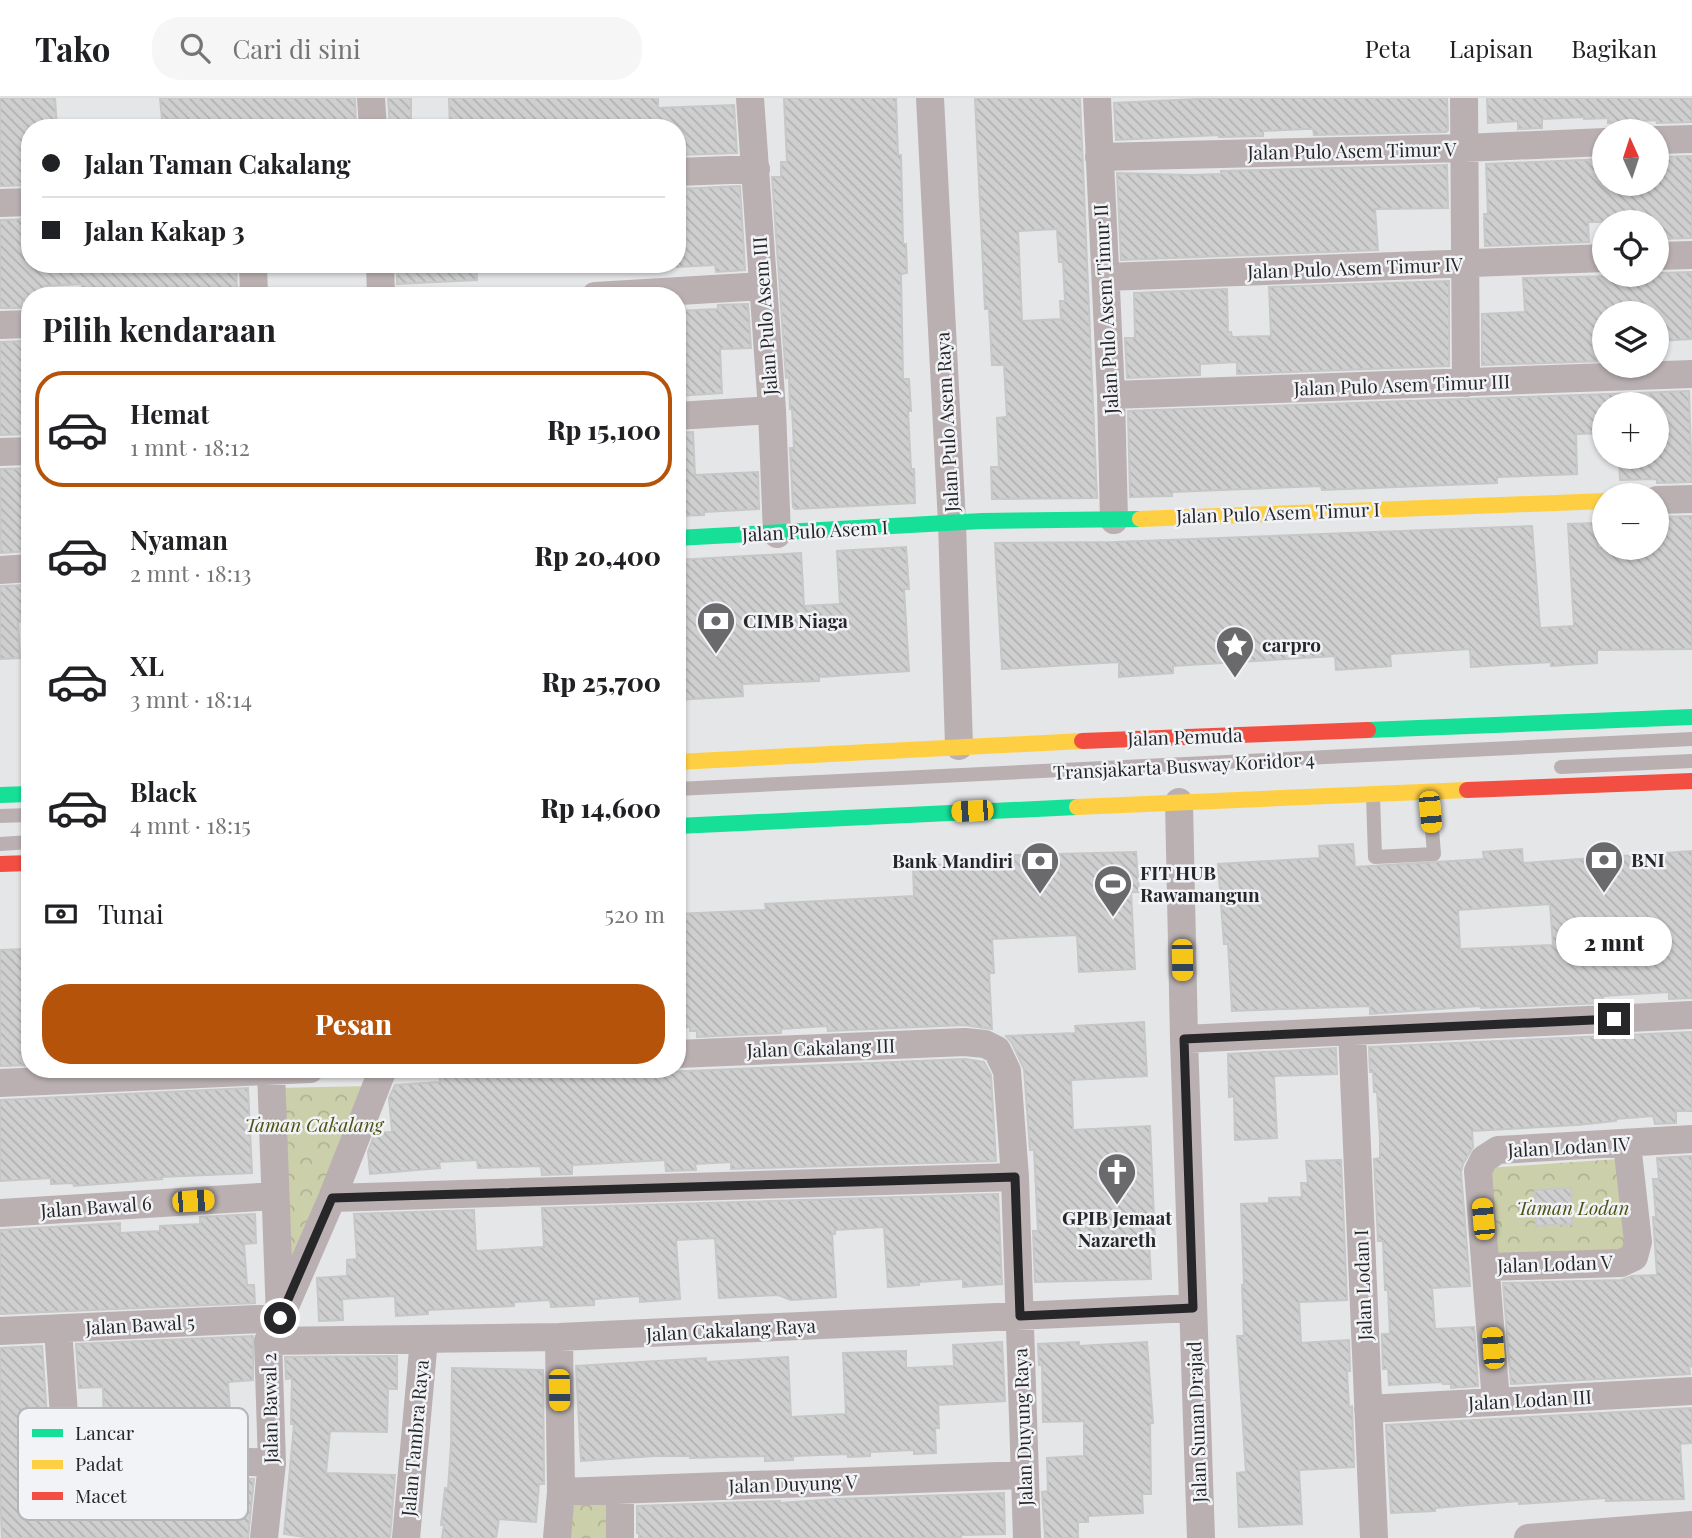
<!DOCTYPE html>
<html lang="id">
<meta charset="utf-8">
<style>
body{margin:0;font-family:"Playfair Display",serif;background:#f6f6f6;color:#202124;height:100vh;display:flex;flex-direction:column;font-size:26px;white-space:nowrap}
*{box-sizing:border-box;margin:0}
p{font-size:23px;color:#757577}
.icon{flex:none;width:38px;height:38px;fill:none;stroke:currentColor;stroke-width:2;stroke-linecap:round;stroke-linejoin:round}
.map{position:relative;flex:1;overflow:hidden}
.sheet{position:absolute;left:21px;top:189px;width:665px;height:791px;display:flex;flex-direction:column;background:#fff;border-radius:28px;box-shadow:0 2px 5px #0004}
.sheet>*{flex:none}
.banner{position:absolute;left:21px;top:21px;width:665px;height:154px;border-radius:28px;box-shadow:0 2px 5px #0004;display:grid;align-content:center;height:154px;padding:0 21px;background:#fff}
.needle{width:46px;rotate:357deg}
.fabs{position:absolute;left:1592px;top:21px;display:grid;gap:14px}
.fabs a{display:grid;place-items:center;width:77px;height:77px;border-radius:50%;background:#fff;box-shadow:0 2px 5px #0004;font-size:35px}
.end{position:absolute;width:32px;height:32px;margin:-16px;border:9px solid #272729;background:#fff;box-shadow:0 0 0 4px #fff}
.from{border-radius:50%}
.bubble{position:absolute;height:49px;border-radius:24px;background:#fff;box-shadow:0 2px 5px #0004;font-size:23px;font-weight:800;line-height:49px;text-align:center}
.car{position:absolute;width:21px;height:42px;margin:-21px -10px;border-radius:9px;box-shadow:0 0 5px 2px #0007;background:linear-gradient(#f5c518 24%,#345 0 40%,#f5c518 0 76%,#345 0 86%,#f5c518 0)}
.banner b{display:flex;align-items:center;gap:24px;height:66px;font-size:26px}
.banner b+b{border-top:2px solid #e0e0e0}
.banner i{width:18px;height:18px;background:#202124}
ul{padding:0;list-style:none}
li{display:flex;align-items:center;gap:21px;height:116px;margin:0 14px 10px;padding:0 7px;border:4px solid transparent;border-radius:28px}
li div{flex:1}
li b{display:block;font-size:26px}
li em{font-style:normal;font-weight:800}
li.on{border-color:#b45309}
li>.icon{width:63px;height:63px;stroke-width:1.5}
h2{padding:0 21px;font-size:32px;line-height:84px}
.pay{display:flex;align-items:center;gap:18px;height:77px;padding:0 21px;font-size:26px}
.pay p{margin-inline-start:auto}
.action{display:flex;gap:14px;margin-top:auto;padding:14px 21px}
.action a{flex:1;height:80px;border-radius:28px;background:#b45309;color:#fff;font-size:28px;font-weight:800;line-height:80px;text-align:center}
header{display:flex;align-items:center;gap:42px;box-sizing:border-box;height:98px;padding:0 35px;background:#fff;border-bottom:2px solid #e0e0e0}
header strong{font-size:33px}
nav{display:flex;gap:38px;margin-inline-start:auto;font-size:24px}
.search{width:490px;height:63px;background:#f6f6f6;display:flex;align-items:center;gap:18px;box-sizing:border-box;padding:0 24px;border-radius:28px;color:#757577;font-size:26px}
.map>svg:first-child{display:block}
.park{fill:url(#park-crowns)}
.building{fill:url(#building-back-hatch);stroke:#c6c7c7;stroke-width:2;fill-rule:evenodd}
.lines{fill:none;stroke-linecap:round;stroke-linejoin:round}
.lane{stroke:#bab0b2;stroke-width:14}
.street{stroke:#bab0b2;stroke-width:28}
.fast{stroke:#16e098;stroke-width:16}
.slow{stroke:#ffcf43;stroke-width:16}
.jam{stroke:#f24e42;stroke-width:16}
.route{stroke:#272729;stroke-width:9}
.labels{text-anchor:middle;stroke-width:5;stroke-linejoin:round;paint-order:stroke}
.street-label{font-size:19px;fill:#272729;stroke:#f1f3f6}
.poi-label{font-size:19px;font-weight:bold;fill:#272729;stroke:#f1f3f6;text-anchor:start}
.park-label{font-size:19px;font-style:italic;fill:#4e5116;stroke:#f1f3f6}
.key{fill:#f1f3f6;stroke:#b4b6b8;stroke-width:2}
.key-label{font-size:19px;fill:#272729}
</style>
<header>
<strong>Tako</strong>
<div class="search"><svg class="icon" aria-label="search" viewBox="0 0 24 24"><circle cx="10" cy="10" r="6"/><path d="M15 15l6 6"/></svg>Cari di sini</div>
<nav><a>Peta</a><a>Lapisan</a><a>Bagikan</a></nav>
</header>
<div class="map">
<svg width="1692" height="1440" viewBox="0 0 1692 1440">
<defs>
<pattern id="park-crowns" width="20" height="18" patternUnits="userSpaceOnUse" patternTransform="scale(1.75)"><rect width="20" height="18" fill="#ccd0aa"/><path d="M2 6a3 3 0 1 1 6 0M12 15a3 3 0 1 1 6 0" fill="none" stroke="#afb392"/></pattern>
<pattern id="building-back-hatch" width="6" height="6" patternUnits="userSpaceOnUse" patternTransform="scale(1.75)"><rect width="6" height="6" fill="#cfcfcf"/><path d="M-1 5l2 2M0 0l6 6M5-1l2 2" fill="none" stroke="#b2b2b2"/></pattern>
</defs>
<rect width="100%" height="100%" fill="#e5e6e8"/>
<path class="park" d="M368 988 289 1189 276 990Z
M1618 1061 1627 1152 1494 1161 1487 1070Z
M621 1405V1440H564L567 1408Z"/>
<path class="building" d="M0 0H55L57 30H30V87L0 88Z
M160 0H355L356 30H181L180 21 162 22Z
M388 0H411V30H390Z
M449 0H658V10L734 7 737 55 677 57V30H450Z
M784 0H896L898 57H901L903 146H906L907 175 901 176 903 281H909L911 313H908L911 371H914L915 405 795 411 793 409 790 350H794L792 311H790L789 279 786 280 772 79H781V64H787Z
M975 0H1080L1097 400 992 401 991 369H999L997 320 1007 319 1004 267H992L989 211H985ZM1057 131 1059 164H1063L1065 203H1060L1061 221 1022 223 1018 133Z
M1218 0H1447L1448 32 1446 34 1314 37 1313 31H1306L1263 33V38L1219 39V37L1116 42 1114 5Z
M1487 0H1692V24L1657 25 1656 22 1608 25V20L1584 21V19L1542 21V30L1518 31V23L1488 25Z
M1692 58V140L1658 141 1657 124H1588L1589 144 1485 148 1484 116H1488L1486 66 1605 61V86H1657V59Z
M1447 67 1448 110 1375 111 1378 152 1121 162 1117 75 1191 77 1221 76V73Z
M740 88 745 172 716 174 715 167 677 169V91Z
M30 121V166H236L237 195 205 198H82V186L43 188 44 198H30V203H22V210H0V122Z
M397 166H476L477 182 397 186Z
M1692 174V241L1657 243V215H1605V263L1482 267V216L1525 214 1523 180 1659 177V175Z
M1449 183V268L1237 276V264L1200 266V277L1127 280 1125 240H1135L1134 195 1227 191 1228 234H1231L1232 239 1271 238 1269 189Z
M748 206 751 250 720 251 722 295 677 298V213L718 211V207Z
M24 243 30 336 0 337V244Z
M1689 293 1692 384 1657 385V381L1620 382 1619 359H1657V306H1605V335L1576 336 1577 376 1497 379V385L1322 392 1321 388 1172 394V398L1130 399 1128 313Z
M693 334 695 377 758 374 759 411 704 414V417L677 418V335Z
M30 370V453L1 455 0 371Z
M1692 418V551L1597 552V565L1551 568V564L1471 569 1470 551 1390 556 1391 568 1336 572 1335 558 1173 568V575L1119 579V564L1002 571 995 445 1115 444 1532 428 1540 530 1574 528 1568 426 1597 425 1598 450H1657V419Z
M906 449 909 491H904L909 573 819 579V583L742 586 743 598 677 602V462L801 455 804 508 840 506 837 453Z
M30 487V523L18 524 20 560 0 561V488Z
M1353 746 1355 769 1484 761 1483 754 1522 751 1523 765 1692 753V900L1669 901V894L1603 898 1604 905 1481 910 1480 908 1370 916V908L1232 913 1228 846H1224L1218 766 1320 760 1319 748ZM1550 806 1553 847 1460 851 1458 812Z
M1136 754 1139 794H1131L1135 871 1079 874 1077 837 992 841 994 875H989L992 931 964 927 828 933 827 928 781 931V935L697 939V933H690V929L677 930V816L766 812 765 806 914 798 913 768 1014 763V757Z
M25 851 28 916H30V967L0 968V852Z
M1144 924 1147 978 1071 982 1073 1032 1150 1028 1155 1143H1149L1151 1181 1035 1184 1033 1133H1038L1034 1052H1030L1024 971 1012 945 1006 938 1076 935 1075 928Z
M1692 934V1013H1676V1025L1655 1026 1653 1018 1615 1021 1616 1023 1577 1027 1472 1033 1473 1049 1463 1066 1461 1074 1470 1188 1432 1190 1435 1231 1474 1229 1478 1288 1451 1290V1286H1443L1442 1284 1389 1287 1388 1271H1383L1382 1241V1236H1390L1388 1192H1385L1383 1143H1378L1374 1061 1380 1060V1040L1377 994H1374L1373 974H1370L1369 949Z
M1336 950 1337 976 1274 978 1277 1040 1235 1042 1234 998 1229 999 1228 956Z
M965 961 984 964 991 977 996 1063 731 1071V1064L695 1066 696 1072 666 1073 665 1062 572 1067V1076L542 1077 541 1068 478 1070 477 1062 439 1064 440 1070 370 1076 368 1054 375 1035 392 1034 389 1000 395 987 440 984 439 973 470 971V974L502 972V976L641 971 642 975Z
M248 990 252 1075 161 1079 162 1081 74 1088 73 1085 51 1086V1080L0 1083V1002Z
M1692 1058V1268L1689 1269 1690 1276 1511 1286 1503 1185 1621 1182 1632 1178 1657 1177 1653 1119H1656L1653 1081H1659L1657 1060Z
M1341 1062 1347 1202 1299 1204 1301 1245 1349 1242 1350 1273H1347L1349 1309 1352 1308 1354 1369 1299 1372 1302 1426 1239 1429 1237 1375 1246 1374 1237 1238H1244L1242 1187H1244L1241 1106 1269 1105V1100L1302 1099 1301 1085H1308L1306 1063Z
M1571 1090 1572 1126 1536 1128 1535 1092Z
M998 1096 1002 1186 963 1189V1181L919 1184V1187L888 1189 884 1129 835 1132V1136H832L836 1199 791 1202 778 1197 719 1200 715 1140 676 1142 680 1201 640 1204V1198L594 1201V1207L551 1209 550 1202 514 1204V1208L428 1212V1216L396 1218 395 1198 342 1201 343 1222 319 1223 317 1180 347 1178V1162L357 1161 354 1116 474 1112 476 1153 544 1149 542 1110Z
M255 1116 256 1145 244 1146 247 1187H254L255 1205 0 1216V1132L120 1125V1135L160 1133V1128L200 1126V1119Z
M253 1238V1282L228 1284 232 1346 199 1345V1338H175L133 1340V1342L104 1340 103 1289 79 1290 76 1246Z
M1002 1244 1005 1303 938 1307 939 1330H935L936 1355 914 1356V1352L870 1354V1358L848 1359V1356L793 1358V1362L765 1363V1358L690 1360V1358H655L581 1363 576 1268 706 1260V1264L788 1259 791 1319 846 1316 843 1255 906 1253V1270L954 1268 953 1247Z
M1079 1244V1248L1147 1244 1153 1325H1150L1151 1396H1142L1143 1415 1088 1418V1424H1078V1440H1045L1042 1394 1048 1393 1047 1360 1084 1358V1323L1043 1324 1042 1267H1039L1038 1246Z
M42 1248 49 1347 59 1363 60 1387 150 1386V1376L254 1381 248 1440H2L0 1396V1250Z
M397 1258V1291H388L387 1334 330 1333 326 1375 395 1377 390 1440H311L284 1436 294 1326H291L292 1280 286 1281 285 1259Z
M452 1270 543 1272 544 1386H539L536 1424 499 1421 496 1440H442L444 1427H441L445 1390 448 1391 451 1347Z
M1692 1310V1345L1680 1346 1684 1401 1606 1403V1400L1519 1406V1403L1435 1410V1413L1391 1415 1386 1327Z
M1004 1395 1005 1436 961 1437V1439L941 1440H639V1435H637V1408L780 1403V1405L835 1401Z"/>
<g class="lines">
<path class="lane" d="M1561 669 1692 663
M677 691 1692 641
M1373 697 1375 759 1434 756 1429 695
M0 718 30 717
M0 746 30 744"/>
<path class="street" d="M371 0 373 30
M750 0 772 312 777 436
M930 0 952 425 959 648
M1097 0 1111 297 1114 422
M1464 0 1466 285
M1657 42 1692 41
M1099 59 1464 50 1605 44
M677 74 756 71
M0 105 30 104
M1657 158 1692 157
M253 166 254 198
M380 166 381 198
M1106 179 1605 160
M595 198 763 188
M0 227 30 226
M1111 297 1692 276
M677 318 772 312
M0 354 30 353
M1657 402 1692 401
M0 472 30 470
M1179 704 1184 941 1201 1440
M1352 933 1374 1440
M1184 941 1692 917
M677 956 965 944 985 946 997 952 1007 973 1015 1079 1027 1440
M0 985 310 971
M332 1100 1015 1079
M0 1115 275 1098
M1487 1169 1621 1165 1634 1159 1638 1144 1627 1046
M58 1231 66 1346 71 1352 85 1356 272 1365
M0 1233 280 1220 332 1100 383 971
M268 1243 559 1239 1193 1210
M1496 1304 1478 1073 1484 1061 1498 1052 1692 1041
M1368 1311 1692 1293
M561 1394 1025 1377
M264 1440 272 1365 268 1243 280 1220 271 973
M406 1440 424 1241
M557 1440 561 1394 559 1239
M620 1440V1393
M1528 1440 1692 1427"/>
<path class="fast" d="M677 440 982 423 1140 421
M1368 632 1692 619
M0 697 30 696
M677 728 1077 709"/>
<path class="slow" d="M1140 421 1605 403
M677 664 1082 643
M1077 709 1467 692"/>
<path class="jam" d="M1082 643 1368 632
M1467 692 1692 683
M0 766 30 765"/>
</g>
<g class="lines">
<path class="route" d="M280 1220 332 1100 1015 1079 1020 1218 1193 1210 1184 941 1614 921"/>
</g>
<defs>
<g id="bank-pin" transform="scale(2.0125)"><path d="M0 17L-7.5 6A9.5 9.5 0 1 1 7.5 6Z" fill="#6a6a6c" stroke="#f1f3f6"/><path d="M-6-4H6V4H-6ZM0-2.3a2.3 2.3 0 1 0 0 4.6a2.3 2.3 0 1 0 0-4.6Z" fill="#fff"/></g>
<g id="sight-pin" transform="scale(2.0125)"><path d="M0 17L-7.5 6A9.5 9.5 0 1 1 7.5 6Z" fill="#6a6a6c" stroke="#f1f3f6"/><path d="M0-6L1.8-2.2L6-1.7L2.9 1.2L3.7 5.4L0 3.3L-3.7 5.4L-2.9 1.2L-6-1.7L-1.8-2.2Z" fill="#fff"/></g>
<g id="stadium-pin" transform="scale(2.0125)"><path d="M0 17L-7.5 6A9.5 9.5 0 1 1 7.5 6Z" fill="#6a6a6c" stroke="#f1f3f6"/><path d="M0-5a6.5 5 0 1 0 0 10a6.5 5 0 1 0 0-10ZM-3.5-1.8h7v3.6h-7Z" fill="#fff"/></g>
<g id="church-pin" transform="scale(2.0125)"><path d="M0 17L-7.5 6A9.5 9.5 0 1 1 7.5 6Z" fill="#6a6a6c" stroke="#f1f3f6"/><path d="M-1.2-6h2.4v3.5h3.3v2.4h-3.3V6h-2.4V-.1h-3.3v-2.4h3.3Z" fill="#fff"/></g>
</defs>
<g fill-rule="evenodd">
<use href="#bank-pin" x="716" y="523"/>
<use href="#sight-pin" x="1235" y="547"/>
<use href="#bank-pin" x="1604" y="762"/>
<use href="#bank-pin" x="1040" y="763"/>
<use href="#stadium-pin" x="1113" y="786"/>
<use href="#church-pin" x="1117" y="1074"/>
</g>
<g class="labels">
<g class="street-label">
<text transform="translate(1352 53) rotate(-1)" y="7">Jalan Pulo Asem Timur V</text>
<text transform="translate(1355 170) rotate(-2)" y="7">Jalan Pulo Asem Timur IV</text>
<text transform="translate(1106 211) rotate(-93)" y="7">Jalan Pulo Asem Timur II</text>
<text transform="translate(765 218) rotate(-94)" y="7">Jalan Pulo Asem III</text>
<text transform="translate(1402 287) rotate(-2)" y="7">Jalan Pulo Asem Timur III</text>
<text transform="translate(947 324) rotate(-93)" y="7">Jalan Pulo Asem Raya</text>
<text transform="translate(1278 415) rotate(-2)" y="7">Jalan Pulo Asem Timur I</text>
<text transform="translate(815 433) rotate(-3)" y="7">Jalan Pulo Asem I</text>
<text transform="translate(1185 639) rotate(-2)" y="7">Jalan Pemuda</text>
<text transform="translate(1184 668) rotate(-3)" y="7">Transjakarta Busway Koridor 4</text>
<text transform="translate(821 950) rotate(-2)" y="7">Jalan Cakalang III</text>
<text transform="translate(1569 1049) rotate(-3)" y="7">Jalan Lodan IV</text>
<text transform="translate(96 1109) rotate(-4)" y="7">Jalan Bawal 6</text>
<text transform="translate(1555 1166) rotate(-2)" y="7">Jalan Lodan V</text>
<text transform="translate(1363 1187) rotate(-92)" y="7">Jalan Lodan I</text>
<text transform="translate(140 1227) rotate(-3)" y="7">Jalan Bawal 5</text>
<text transform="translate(731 1232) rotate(-3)" y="7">Jalan Cakalang Raya</text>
<text transform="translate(1530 1302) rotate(-3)" y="7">Jalan Lodan III</text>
<text transform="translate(270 1310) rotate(-91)" y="7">Jalan Bawal 2</text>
<text transform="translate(1197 1324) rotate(-92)" y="7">Jalan Sunan Drajad</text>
<text transform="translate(1023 1329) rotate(-92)" y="7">Jalan Duyung Raya</text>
<text transform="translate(415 1340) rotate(-85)" y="7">Jalan Tambra Raya</text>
<text transform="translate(793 1386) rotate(-2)" y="7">Jalan Duyung V</text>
</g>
<g class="poi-label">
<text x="743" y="530">CIMB Niaga</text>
<text x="1262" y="554">carpro</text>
<text x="1631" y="769">BNI</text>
<text x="1013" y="770" text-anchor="end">Bank Mandiri</text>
<text x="1140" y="782">FIT HUB<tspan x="1140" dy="22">Rawamangun</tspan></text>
<text x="1117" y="1127" text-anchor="middle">GPIB Jemaat<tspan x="1117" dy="22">Nazareth</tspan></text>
</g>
<g class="park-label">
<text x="314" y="1034">Taman Cakalang</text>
<text x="1573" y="1117">Taman Lodan</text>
</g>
</g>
<rect x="18" y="1310" width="230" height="112" rx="10" class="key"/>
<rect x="32" y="1331" width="31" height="8" fill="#16e098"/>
<rect x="32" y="1362" width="31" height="9" fill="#ffcf43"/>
<rect x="32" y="1394" width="31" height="8" fill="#f24e42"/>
<g class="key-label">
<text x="75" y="1342">Lancar</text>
<text x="75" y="1373">Padat</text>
<text x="75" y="1405">Macet</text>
</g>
</svg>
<div class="fabs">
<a><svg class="needle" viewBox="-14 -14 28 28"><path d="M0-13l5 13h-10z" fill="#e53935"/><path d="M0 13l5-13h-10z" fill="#757577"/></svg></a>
<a><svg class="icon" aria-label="locate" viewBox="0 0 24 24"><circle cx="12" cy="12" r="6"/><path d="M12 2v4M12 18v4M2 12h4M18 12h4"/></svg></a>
<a><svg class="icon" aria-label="layers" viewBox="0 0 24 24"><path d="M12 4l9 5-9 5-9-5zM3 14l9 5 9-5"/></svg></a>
<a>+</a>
<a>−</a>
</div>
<i class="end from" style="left:280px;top:1220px"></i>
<i class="end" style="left:1614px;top:921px"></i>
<div class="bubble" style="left:1556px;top:819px;width:116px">2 mnt</div>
<i class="car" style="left:972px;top:713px;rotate:267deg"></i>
<i class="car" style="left:1430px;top:714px;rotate:175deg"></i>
<i class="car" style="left:1182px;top:862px;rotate:179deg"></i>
<i class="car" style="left:193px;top:1103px;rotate:86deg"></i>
<i class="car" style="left:1483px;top:1121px;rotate:355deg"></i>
<i class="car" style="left:1493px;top:1250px;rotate:356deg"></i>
<i class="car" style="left:559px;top:1292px;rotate:179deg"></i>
<div class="banner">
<b><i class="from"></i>Jalan Taman Cakalang</b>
<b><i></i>Jalan Kakap 3</b>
</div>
<section class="sheet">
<h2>Pilih kendaraan</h2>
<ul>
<li class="on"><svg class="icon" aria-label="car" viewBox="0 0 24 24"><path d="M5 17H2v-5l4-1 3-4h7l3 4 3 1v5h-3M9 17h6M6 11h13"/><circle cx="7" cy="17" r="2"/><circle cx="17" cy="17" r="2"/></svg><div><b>Hemat</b><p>1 mnt · 18:12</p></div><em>Rp 15,100</em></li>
<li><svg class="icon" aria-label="car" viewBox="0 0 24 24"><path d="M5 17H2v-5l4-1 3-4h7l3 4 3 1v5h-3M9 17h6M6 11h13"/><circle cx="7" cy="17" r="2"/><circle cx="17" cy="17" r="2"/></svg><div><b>Nyaman</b><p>2 mnt · 18:13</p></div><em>Rp 20,400</em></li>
<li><svg class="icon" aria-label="car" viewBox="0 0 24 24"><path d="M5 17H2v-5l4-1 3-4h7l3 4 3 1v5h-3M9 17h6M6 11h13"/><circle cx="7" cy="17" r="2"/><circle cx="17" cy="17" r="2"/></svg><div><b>XL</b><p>3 mnt · 18:14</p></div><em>Rp 25,700</em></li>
<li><svg class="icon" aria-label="car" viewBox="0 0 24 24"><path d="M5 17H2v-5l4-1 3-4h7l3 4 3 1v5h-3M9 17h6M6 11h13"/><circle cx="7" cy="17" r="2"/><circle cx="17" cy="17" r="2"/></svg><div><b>Black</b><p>4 mnt · 18:15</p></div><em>Rp 14,600</em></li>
</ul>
<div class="pay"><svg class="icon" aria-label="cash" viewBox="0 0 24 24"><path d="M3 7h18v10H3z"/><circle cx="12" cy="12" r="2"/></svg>Tunai<p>520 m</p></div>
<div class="action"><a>Pesan</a></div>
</section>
</div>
